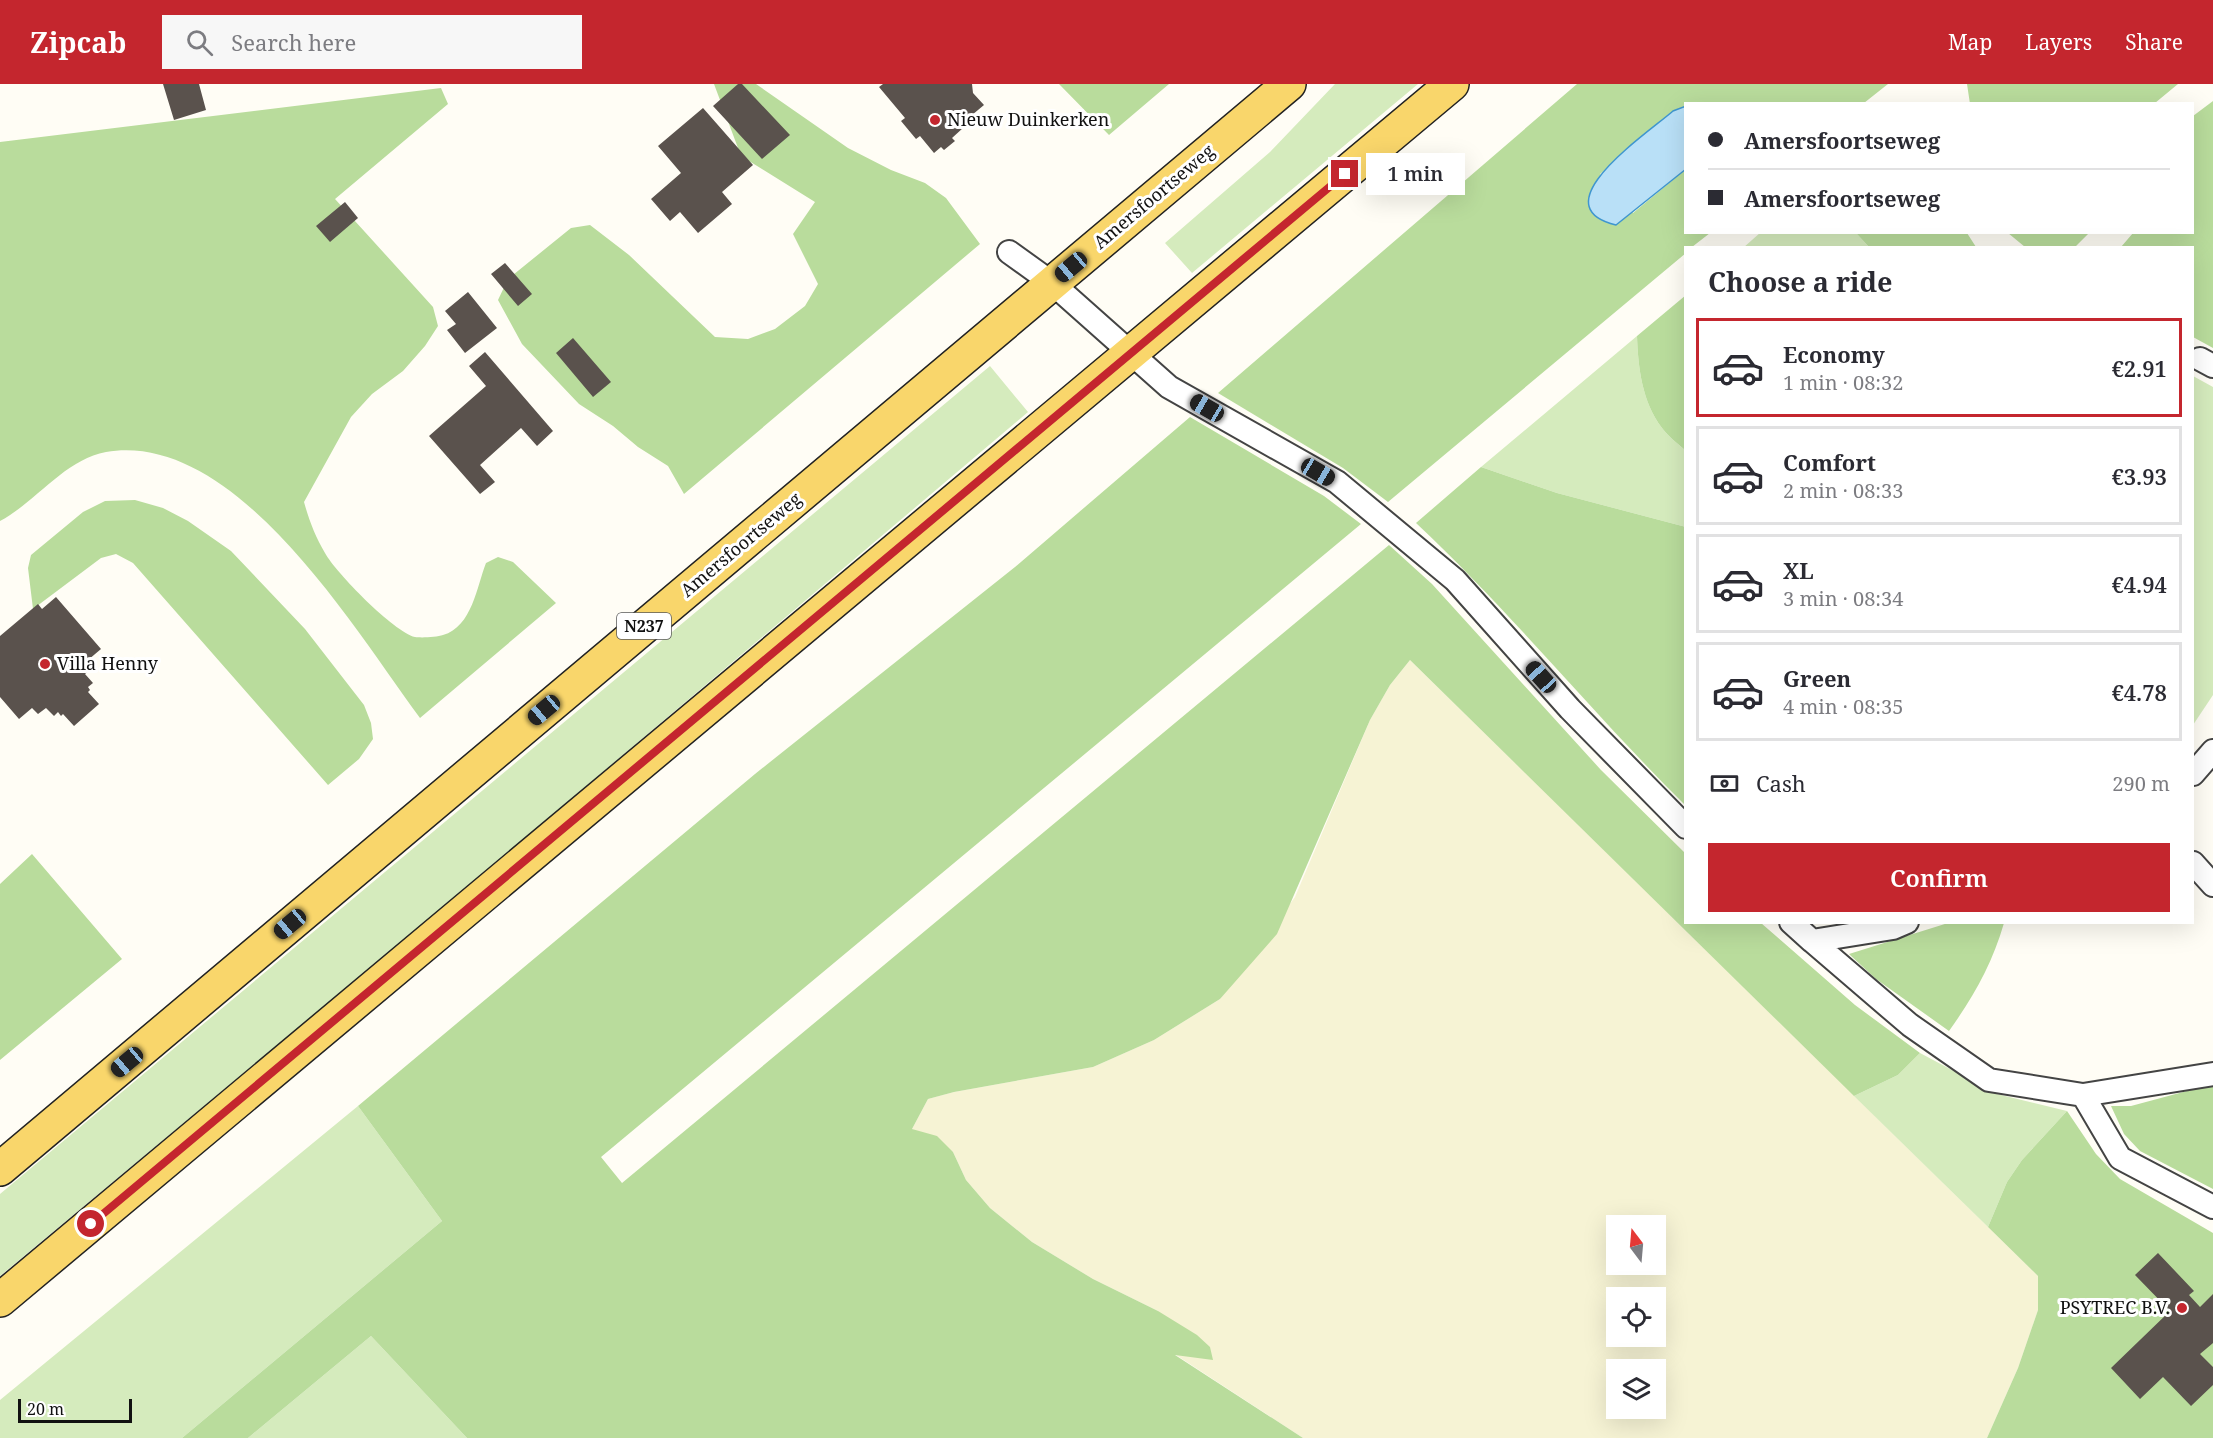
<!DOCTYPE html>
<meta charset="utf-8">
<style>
body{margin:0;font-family:"Noto Serif",serif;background:#f7f7f7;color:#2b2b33;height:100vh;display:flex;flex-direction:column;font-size:22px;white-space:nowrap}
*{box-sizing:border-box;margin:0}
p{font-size:20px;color:#7c7c81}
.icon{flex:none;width:33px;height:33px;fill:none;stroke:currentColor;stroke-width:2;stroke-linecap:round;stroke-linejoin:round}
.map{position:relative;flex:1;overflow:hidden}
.sheet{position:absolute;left:1684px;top:162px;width:510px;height:678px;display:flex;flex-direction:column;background:#fff;border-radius:0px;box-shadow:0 6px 24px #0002}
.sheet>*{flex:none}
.guide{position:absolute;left:1684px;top:18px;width:510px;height:132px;border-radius:0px;box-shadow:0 6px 24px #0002;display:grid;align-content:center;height:132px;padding:0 24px;background:#fff}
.needle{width:39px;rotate:344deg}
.tools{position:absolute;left:1606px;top:1131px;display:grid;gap:12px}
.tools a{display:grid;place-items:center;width:60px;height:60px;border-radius:0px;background:#fff;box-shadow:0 6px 24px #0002;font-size:30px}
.scale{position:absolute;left:18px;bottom:15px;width:114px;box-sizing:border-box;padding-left:6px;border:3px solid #111;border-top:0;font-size:16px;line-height:21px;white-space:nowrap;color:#111;-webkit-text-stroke:4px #fff;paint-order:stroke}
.end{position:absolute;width:27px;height:27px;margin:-14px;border:8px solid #c4262e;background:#fff;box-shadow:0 0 0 3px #fff}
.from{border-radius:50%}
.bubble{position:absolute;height:42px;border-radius:0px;background:#fff;box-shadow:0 6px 24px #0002;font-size:20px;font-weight:600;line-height:42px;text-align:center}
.car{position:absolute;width:18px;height:36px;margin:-18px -9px;border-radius:8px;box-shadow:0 0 4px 2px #0007;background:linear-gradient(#222 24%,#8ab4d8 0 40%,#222 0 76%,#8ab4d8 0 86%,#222 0)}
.guide b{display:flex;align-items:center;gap:21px;height:57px;font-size:22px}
.guide b+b{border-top:2px solid #e1e1e2}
.guide i{width:15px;height:15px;background:#2b2b33}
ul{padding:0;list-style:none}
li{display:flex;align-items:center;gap:18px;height:99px;margin:0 12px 9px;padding:0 12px;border:3px solid #e1e1e2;border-radius:0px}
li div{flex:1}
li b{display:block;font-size:22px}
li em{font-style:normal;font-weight:600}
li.on{border-color:#c4262e}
li>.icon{width:54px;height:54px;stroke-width:1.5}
h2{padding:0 24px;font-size:27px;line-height:72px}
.pay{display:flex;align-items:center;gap:15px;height:66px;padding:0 24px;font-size:22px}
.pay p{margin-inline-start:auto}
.action{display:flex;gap:12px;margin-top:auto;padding:12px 24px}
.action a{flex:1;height:69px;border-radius:0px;background:#c4262e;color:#fff;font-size:24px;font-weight:600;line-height:69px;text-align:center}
header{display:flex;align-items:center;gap:36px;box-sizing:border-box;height:84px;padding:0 30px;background:#c4262e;color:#fff}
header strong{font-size:28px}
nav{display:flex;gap:33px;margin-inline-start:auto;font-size:21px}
.search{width:420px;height:54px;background:#f7f7f7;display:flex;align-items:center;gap:15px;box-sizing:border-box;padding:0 21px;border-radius:0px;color:#7c7c81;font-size:22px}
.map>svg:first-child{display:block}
.farmland{fill:#f6f3d4;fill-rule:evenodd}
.green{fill:#d5ebbd}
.forest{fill:#b9dc9c}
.water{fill:#b9e0f7;stroke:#3f96cf;stroke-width:1.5}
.building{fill:#5a524d}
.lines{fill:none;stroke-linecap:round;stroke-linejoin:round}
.service-casing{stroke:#444;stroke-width:26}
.primary-casing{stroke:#222;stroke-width:36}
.service{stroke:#fff;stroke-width:22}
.primary{stroke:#f9d66b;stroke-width:33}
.route{stroke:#c4262e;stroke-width:8}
.poi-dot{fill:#c4262e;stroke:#fff;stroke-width:2}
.labels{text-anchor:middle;stroke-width:6;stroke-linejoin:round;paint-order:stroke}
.shield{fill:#fff;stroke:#585858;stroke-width:1.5}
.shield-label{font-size:16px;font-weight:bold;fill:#111}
.poi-label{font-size:18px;fill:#111;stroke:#fff;text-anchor:start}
.street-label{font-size:18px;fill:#111;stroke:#fff}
</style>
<header>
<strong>Zipcab</strong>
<div class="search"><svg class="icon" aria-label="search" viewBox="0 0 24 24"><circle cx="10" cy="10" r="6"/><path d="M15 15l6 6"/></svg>Search here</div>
<nav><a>Map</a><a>Layers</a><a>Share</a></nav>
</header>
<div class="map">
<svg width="2213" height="1354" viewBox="0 0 2213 1354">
<rect width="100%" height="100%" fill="#fffdf5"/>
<path class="farmland" d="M1410 576 2038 1192V1226L2018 1284 1987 1354H1303L1173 1269 1158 1227 1093 1195 1032 1158 990 1124 966 1096 953 1068 912 1045 928 1015 954 1008 1093 983 1154 956 1220 915 1295 813 1370 636 1390 601ZM1617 1142H1656V1180H1617ZM1617 1214H1656V1252H1617ZM1617 1286H1656V1324H1617Z"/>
<path class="green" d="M1335 0H1418L1192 189 1165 159 1270 68Z
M1761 148 1856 149 1869 163 1743 164Z
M1637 252C1638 283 1642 318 1662 344 1668 352 1678 360 1686 367V443L1557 409 1481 383Z
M990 282 1028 328 461 808 0 1192V1110Z
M2193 292 2213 303V611L2193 641Z
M1920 969 1997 1010 2067 1027 2022 1076 2007 1098 1988 1143 1854 1012 1898 991Z
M358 1022 442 1137 182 1354H0V1316Z
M371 1252 467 1354H248Z"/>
<path class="forest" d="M714 0H756L848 64 891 86 925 99 946 114 980 160 684 410 668 382 638 363 613 342 579 320 522 260 498 216 508 195 571 144 590 141 629 171 715 253 748 255 775 245 805 222 818 200 793 150 815 118 741 72Z
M1059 0H1169L1109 51Z
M1577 0H1888L1864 19 1686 20V22L1673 27 1600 90 1633 129 1686 85V148L1710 149 1692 163 1686 164V169L1388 418 1343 384 1218 309Z
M1967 0H2178L2155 19 1970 20Z
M441 4 448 20 335 115 433 223 438 242 425 262 403 287 372 310 351 333 304 418C309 436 315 452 325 469 336 489 394 548 415 553 422 554 437 553 443 551 472 543 477 502 486 479L498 473 513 478 556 519 420 634C354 545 236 346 106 368 64 376 36 418 0 437V58Z
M2213 17V264L2193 253V164L2121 163 2133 149 2193 148V32Z
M1856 149H1967L1976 163H1869Z
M2008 149H2089L2074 164 2025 163Z
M1686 211V367C1678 360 1668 352 1662 344 1642 318 1638 283 1637 252Z
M1190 333 1324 412 1361 440 601 1073 622 1099 1389 461 1432 500 1601 686 1686 770V838L1761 839 1855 921 1920 969 1898 991 1854 1012 1410 576 1390 601 1370 636 1277 850 1220 915 1154 956 1093 983 954 1008 928 1015 912 1045 937 1052 953 1068 966 1096 990 1124 1032 1158 1093 1195 1158 1227 1197 1251 1210 1263 1213 1276 1175 1271 1303 1354H467L371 1252 248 1354H182L442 1137 358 1022 755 690 1015 483Z
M1481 383 1557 409 1686 443V722C1593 630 1511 528 1416 439Z
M135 416 163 424 188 437 231 467 305 545 364 621 371 639 373 655 359 675 328 701 133 479 116 470 101 474 33 525 28 484 31 471 83 428 105 417Z
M32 770 122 875 0 976V800Z
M1948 839H2004C1992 880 1974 912 1949 947L1876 895 1849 870Z
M2213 1000V1105L2140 1067 2124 1050 2111 1022H2131Z
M2067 1027 2096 1070 2120 1095 2213 1149V1354H1987L2018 1284 2038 1226V1192L1988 1143 2007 1098 2022 1076Z"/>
<path class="water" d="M1686 22V85L1616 141C1538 122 1648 49 1673 27Z"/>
<path class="building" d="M163 0H199L206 26 174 36Z
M738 0H742L790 51 762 75 713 22Z
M883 0H972L973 9 984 21 960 41 963 44 952 54 955 57 944 66 941 63 934 69 920 52 916 55 901 37 905 34 879 3Z
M703 24 753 81 722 108 732 120 698 149 680 128 670 137 651 115 681 89 658 62Z
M345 118 358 134 330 158 316 142Z
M505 179 532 210 518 222 491 190Z
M468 208 497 244 465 269 447 246 456 240 445 227Z
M573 254 611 298 593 313 556 269Z
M485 268 553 347 537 362 521 344 480 381 495 398 480 410 429 352 486 302 469 282Z
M56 513 101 565 88 576 93 583 85 590 93 599 88 603 90 606 88 608 99 620 74 642 63 630 61 632 58 628 54 632 46 624 38 630 32 624 19 635 0 613V552L38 520 42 525Z
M2158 1169 2194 1207 2189 1211 2200 1223 2213 1210V1259L2200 1270 2213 1283V1301L2191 1322 2163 1293 2140 1315 2111 1284 2170 1227 2135 1191Z"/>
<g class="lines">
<g class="service-casing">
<path id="service" d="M1009 168 1052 199 1169 303 1337 398 1455 496 1570 625 1686 743
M2200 275 2213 282
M2193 690 2213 667
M2193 779 2213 801
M1791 838 1812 857 1893 844 1907 838
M1812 857 1910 941 1989 996 2083 1011 2213 990
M2083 1011 2120 1074 2213 1123"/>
</g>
<g class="primary-casing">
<path id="primary" d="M0 1085 1289 0
M0 1216 1452 0"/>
</g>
<use href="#service" class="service"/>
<use href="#primary" class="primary"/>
</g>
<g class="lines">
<path class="route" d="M91 1140 1345 90"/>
</g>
<g class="poi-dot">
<circle cx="935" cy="36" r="6"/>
<circle cx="45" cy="580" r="6"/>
<circle cx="2182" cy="1224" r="6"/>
</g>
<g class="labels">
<rect class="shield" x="617" y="529" width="54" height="26" rx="4.5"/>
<g class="shield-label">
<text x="644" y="548">N237</text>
</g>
<g class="poi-label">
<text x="947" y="42">Nieuw Duinkerken</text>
<text x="57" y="586">Villa Henny</text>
<text x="2170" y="1230" text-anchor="end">PSYTREC B.V.</text>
</g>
<g class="street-label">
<text transform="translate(1154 113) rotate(-40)" y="6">Amersfoortseweg</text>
<text transform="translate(741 461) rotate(-40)" y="6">Amersfoortseweg</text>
</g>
</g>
</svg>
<div class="tools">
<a><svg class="needle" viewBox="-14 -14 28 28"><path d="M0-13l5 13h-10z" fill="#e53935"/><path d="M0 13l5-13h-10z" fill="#7c7c81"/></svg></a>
<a><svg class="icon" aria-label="locate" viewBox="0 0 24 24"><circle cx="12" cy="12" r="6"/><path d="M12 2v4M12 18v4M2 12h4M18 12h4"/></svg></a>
<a><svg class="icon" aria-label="layers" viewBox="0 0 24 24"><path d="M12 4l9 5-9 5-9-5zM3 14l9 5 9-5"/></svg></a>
</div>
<div class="scale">20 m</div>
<i class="end from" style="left:91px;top:1140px"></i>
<i class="end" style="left:1345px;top:90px"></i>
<div class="bubble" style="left:1366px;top:69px;width:99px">1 min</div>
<i class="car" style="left:1071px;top:183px;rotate:230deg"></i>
<i class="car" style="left:1207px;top:324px;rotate:300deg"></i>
<i class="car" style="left:1318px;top:388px;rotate:120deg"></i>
<i class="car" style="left:1541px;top:593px;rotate:318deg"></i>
<i class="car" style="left:544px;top:626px;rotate:230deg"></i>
<i class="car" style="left:290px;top:840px;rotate:230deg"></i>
<i class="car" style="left:127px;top:978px;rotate:230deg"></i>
<div class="guide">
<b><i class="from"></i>Amersfoortseweg</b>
<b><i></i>Amersfoortseweg</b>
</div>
<section class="sheet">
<h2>Choose a ride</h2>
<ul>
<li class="on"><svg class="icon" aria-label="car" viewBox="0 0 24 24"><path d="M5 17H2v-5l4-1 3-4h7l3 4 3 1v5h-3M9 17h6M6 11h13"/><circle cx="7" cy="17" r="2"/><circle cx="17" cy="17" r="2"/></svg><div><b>Economy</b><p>1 min · 08:32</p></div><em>€2.91</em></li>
<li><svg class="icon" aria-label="car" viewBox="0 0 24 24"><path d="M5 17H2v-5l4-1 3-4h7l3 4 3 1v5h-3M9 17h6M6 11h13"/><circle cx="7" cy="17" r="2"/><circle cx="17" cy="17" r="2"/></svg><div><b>Comfort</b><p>2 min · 08:33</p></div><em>€3.93</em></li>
<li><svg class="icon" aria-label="car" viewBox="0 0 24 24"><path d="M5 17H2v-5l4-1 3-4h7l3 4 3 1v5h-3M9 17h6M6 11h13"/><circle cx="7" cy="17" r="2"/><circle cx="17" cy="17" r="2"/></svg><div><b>XL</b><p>3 min · 08:34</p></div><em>€4.94</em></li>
<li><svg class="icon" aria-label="car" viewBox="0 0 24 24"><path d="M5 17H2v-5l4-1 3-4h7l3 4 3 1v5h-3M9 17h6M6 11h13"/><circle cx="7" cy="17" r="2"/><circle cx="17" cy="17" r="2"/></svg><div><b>Green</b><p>4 min · 08:35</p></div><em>€4.78</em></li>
</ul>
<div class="pay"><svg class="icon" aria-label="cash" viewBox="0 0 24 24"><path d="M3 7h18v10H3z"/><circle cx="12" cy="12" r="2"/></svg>Cash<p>290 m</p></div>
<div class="action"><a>Confirm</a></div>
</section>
</div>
